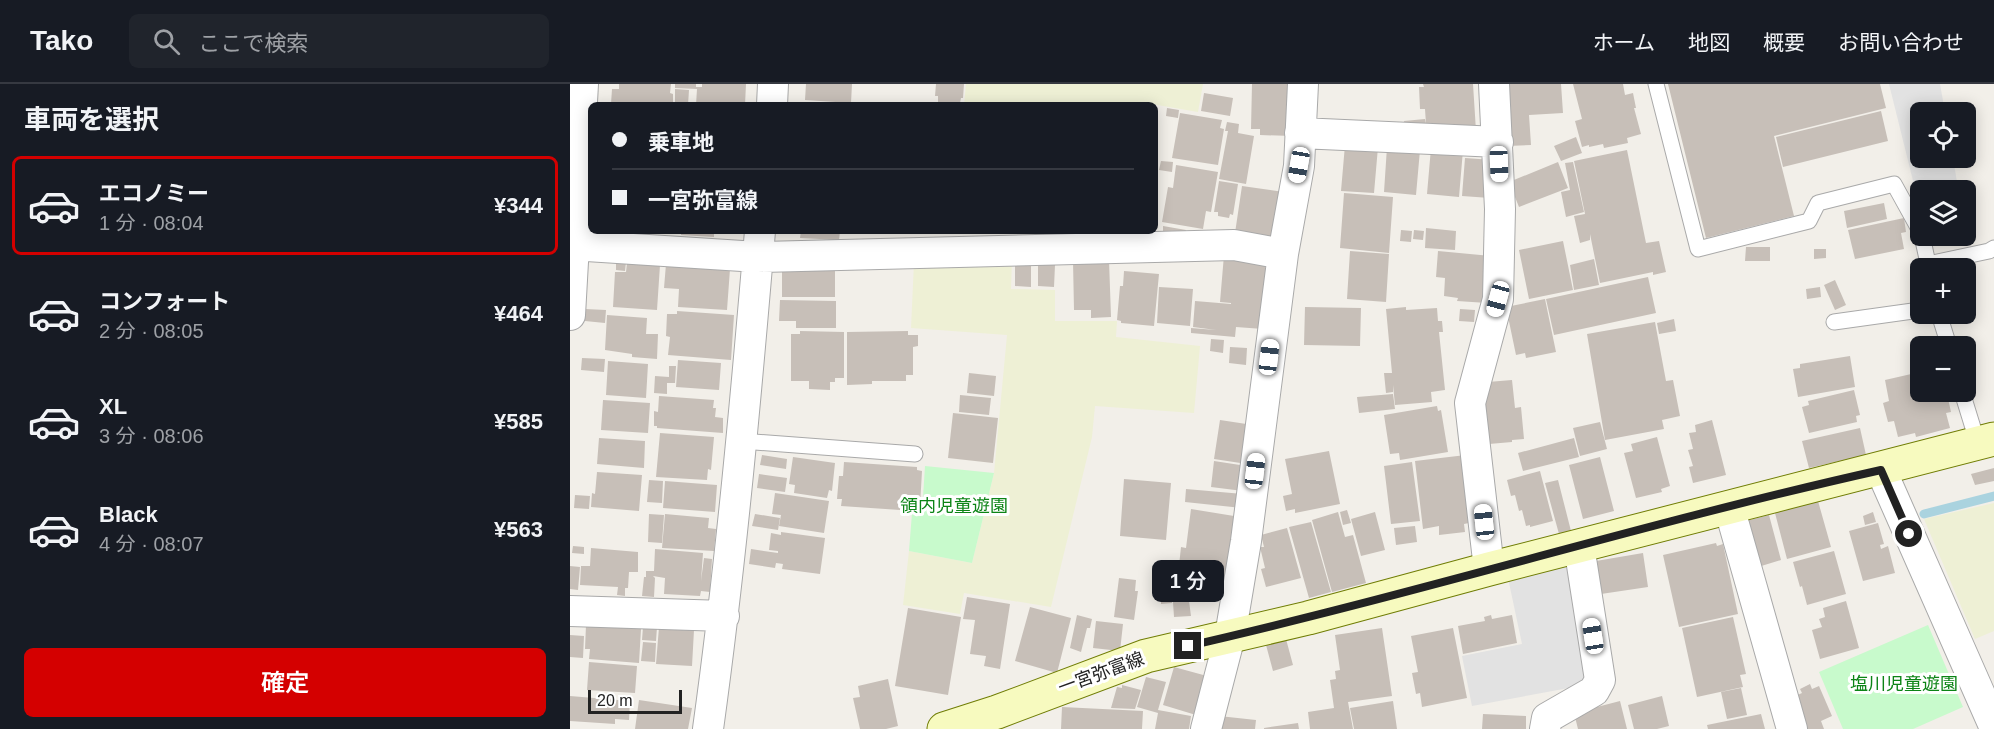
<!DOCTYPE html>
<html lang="ja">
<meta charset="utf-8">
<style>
body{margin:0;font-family:Helvetica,"Noto Sans JP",sans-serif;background:#20242c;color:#f1f3f6;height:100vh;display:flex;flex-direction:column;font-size:22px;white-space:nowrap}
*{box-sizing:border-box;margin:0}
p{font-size:20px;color:#9ea1a6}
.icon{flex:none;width:33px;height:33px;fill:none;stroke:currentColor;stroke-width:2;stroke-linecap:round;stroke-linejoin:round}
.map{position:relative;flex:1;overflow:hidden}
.details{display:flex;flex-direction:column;background:#171b24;width:570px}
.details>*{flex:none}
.hud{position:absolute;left:18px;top:18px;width:570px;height:132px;border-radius:9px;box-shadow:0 3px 15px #0003;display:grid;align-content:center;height:132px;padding:0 24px;background:#171b24}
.tools{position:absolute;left:1340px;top:18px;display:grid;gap:12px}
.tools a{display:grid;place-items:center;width:66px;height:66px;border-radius:9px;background:#171b24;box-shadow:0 3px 15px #0003;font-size:30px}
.scale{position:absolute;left:18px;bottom:15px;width:94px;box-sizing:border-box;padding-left:6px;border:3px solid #222;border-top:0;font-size:16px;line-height:21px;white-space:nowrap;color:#222;-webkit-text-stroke:4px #fff;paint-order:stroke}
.end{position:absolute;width:27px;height:27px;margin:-14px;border:8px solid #222;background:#fff;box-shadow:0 0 0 3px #fff}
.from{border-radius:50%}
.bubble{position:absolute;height:42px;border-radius:9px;background:#171b24;box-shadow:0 3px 15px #0003;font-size:20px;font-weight:600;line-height:42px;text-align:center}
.car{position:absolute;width:18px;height:36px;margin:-18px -9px;border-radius:8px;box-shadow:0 0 4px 2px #0007;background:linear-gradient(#fff 24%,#345 0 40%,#fff 0 76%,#345 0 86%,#fff 0)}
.hud b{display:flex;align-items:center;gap:21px;height:57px;font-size:22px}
.hud b+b{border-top:2px solid #363941}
.hud i{width:15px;height:15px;background:#f1f3f6}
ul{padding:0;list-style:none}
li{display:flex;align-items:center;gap:18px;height:99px;margin:0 12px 9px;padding:0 12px;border:3px solid transparent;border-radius:9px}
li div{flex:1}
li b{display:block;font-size:22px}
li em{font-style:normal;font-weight:600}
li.current{border-color:#d40000}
li>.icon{width:54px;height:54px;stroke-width:1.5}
h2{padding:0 24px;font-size:27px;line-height:72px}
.button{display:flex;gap:12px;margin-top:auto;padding:12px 24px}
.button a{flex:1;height:69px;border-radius:9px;background:#d40000;color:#fff;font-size:24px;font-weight:600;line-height:69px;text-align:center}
header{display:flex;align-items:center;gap:36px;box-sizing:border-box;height:84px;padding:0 30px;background:#171b24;border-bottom:2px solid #363941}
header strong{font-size:28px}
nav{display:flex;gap:33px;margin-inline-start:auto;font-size:21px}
.search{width:420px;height:54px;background:#20242c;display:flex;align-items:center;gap:15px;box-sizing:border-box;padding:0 21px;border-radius:9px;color:#9ea1a6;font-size:22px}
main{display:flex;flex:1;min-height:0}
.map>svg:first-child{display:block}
.farmland{fill:#eef0d5}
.park{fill:#c8facc}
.parking{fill:#e2e2e2}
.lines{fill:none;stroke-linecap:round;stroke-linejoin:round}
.stream{stroke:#aad3df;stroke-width:9}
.building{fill:#c7bfb8}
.service-casing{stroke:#a9a9a9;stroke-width:17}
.minor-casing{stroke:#a9a9a9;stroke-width:32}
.secondary-casing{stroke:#707d05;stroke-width:35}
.service{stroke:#fff;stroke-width:15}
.minor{stroke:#fff;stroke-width:30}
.secondary{stroke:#f7fabf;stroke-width:33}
.route{stroke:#222;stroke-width:8}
.labels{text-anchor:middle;stroke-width:6;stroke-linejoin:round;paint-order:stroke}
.park-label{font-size:18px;fill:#0c8416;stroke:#fff}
.street-label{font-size:18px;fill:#222;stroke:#fff}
</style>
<header>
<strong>Tako</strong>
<div class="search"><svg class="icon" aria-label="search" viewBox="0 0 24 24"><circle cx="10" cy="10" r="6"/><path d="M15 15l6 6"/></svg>ここで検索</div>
<nav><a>ホーム</a><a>地図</a><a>概要</a><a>お問い合わせ</a></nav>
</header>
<main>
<section class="details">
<h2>車両を選択</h2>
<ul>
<li class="current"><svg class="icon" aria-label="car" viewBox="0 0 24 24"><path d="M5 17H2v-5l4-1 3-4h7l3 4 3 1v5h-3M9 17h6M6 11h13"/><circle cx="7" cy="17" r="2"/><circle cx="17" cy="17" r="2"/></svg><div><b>エコノミー</b><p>1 分 · 08:04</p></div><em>¥344</em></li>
<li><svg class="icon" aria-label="car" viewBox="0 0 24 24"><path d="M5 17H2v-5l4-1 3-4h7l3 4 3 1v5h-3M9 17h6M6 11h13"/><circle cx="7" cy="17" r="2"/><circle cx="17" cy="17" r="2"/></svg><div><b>コンフォート</b><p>2 分 · 08:05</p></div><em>¥464</em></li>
<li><svg class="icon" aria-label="car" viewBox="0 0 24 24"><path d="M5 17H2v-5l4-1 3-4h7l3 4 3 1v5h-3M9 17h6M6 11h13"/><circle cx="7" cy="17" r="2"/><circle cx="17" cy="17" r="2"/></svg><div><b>XL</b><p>3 分 · 08:06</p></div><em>¥585</em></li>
<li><svg class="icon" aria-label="car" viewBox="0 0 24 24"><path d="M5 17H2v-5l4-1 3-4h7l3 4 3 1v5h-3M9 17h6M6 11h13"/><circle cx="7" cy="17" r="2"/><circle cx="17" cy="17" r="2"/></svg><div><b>Black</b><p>4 分 · 08:07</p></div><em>¥563</em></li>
</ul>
<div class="button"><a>確定</a></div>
</section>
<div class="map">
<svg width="1424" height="645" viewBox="0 0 1424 645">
<rect width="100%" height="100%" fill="#f2efe9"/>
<path class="farmland" d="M396 0H633L628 28 582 20 394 21Z
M442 175 441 205 485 206V237H547L546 253 630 262 624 329 525 322 522 353 481 523 394 509 390 530 333 521 339 467 402 479 424 389 437 251 341 244 344 178Z
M1424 419V547L1405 555 1354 435Z"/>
<path class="park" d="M355 382 424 389 402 479 339 467 342 429H352Z
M1358 541 1393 623 1343 645H1273L1249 588Z"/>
<path class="parking" d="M1319 0H1370L1375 28H1350V74H1383L1388 104 1380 106H1350V125Z
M996 483 1004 488 1020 593 1015 601 902 622 892 572 952 560 938 494Z"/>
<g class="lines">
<path class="stream" d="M1354 430 1424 412"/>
</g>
<path class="building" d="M49 0H101L100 9 103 10V21L41 20 42 5H49Z
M105 0H126V3H132V0H176L175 21H126L127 5 105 4Z
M236 0H282L281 19 235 16Z
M366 0H394L393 14H391L390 19 368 18V12H365Z
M682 0H723L722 52 690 51V45H681Z
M853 0H903L906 47 835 44 834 37 855 35 856 40 855 25H850L849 3H854Z
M932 0H991L993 29 959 31 961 61 937 62Z
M1003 0H1053L1055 11 1063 9 1066 24H1064L1071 50 1057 54 1058 59 1034 64 1033 60 1019 63V61L1012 63 1005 37 1012 35Z
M1098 0H1310L1316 24 1204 52 1224 132 1136 154Z
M105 5 119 6 118 21H105Z
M634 9 663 14 660 32 631 27Z
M597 24 609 26 608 34 596 32Z
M1311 27 1318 57 1213 83 1206 53Z
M610 29 652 36 650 44 654 45 648 81 602 74Z
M657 38 669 40 668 49 684 52 676 100 649 95 658 47H655Z
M1006 53 1012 69 991 77 984 62Z
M775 61 808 63 804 109 771 107Z
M817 63 850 66 846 111 814 108Z
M861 64 893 66 889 113 857 110Z
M1057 66 1076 159 1089 157 1096 188 1083 191V188L1030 199 1020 150V156L1010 159 1004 132 1015 130 1004 77Z
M895 74 923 76 920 114 892 112Z
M591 77 603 78 602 88 589 86Z
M988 78 998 104 949 123 939 98Z
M1003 78 1014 128 996 133 991 108 1000 106 995 79Z
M606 81 648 88 641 128 636 127 633 145 592 138 598 103 603 104Z
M649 97 668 100 663 131 660 130 659 134 648 132V128H644Z
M672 102 714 108 705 157 665 149Z
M774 109 823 113 819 169 770 164Z
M1314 119 1317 135 1277 144 1274 127Z
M1334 134 1336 148 1331 149 1334 165 1285 175 1278 146Z
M593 142 616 146 614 152 593 149Z
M856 144 886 147 885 166 855 164Z
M831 146 842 147 841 158 830 157Z
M844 146 854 147 853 156 843 155Z
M111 147H169V150L144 149V153L111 151Z
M231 147H270L269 156 230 154Z
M993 157 1003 206 959 215 949 166Z
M1176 163H1200V177H1175Z
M1244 165H1256V174L1244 175Z
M780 167 819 170 816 218 777 215Z
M868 167 921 172 917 219 887 217 888 214 874 212 875 194 866 193Z
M654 171 696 176 693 245 666 243 665 253 621 249V244L646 246 623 243 625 217 661 220V219L650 218Z
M1024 175 1029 201 1004 206 1000 181Z
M539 176 541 233 521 234V226H504L503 177Z
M46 178H56L55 187 46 186Z
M57 179 90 181 87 226 43 223 45 188H56Z
M96 180 160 185 157 226 108 223 109 205 94 204Z
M445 180 461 181V203L445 202Z
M468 181H485L484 203 468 202Z
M212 186 265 187V213H212Z
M554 187 589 190 584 242 551 239V237L547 236 550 202H553Z
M1078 193 1086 229 984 251 976 215Z
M1265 196 1276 221 1265 226 1254 201Z
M589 203 623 205 620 242 587 239Z
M1250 203 1251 213 1237 215 1236 205Z
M975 215 986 268 956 274 955 269 946 271 936 223Z
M210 216 266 217V244H226V237H209Z
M735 223 791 224 790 262 734 261Z
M836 223V226L867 224 868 237H872L873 248H869L875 306 861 308 862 318 825 321 823 301V308L816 309 814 289H822L816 225Z
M15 225 36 226 35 239 15 237Z
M890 225 905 226 904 238 889 237Z
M107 227 164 231 161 276 98 271 100 253 96 252 97 230H107Z
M37 231 77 234 76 250H88L87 275 62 273V270L35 266Z
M1104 235 1106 247 1089 250 1087 239Z
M1085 238 1096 297 1103 296 1110 332 1092 336 1094 345 1035 356 1017 250Z
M230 247 274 248V294H265V298H260V306L239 305V297H221V250H230Z
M338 247V251H348V262L343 263V291H336V297H302V300L277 301V248Z
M641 255 654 256 653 269 640 267Z
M660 263 677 264 676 281 659 279Z
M1280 272 1285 303 1228 313 1223 285 1230 284V280Z
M12 274 35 275 34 288 11 286Z
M108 276 151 279 149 306 106 303Z
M38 277 78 280 76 314 36 311Z
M99 282H106L105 299H97V310L84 309 85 292 99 293Z
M1350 288V308H1360L1361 314 1377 310 1381 328 1376 329 1380 344 1346 353 1345 349 1328 353 1324 337 1318 338 1313 319 1319 317 1315 296Z
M399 289 426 292 424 312 397 309Z
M942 296 945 324 951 323 954 355 942 356V358L919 360 913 307 918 298Z
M1284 306 1290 331 1286 332 1287 338 1239 349 1232 323 1239 321 1238 317Z
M823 310 825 325 789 329 787 313Z
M390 311 421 314 419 331 389 328Z
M89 312 144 316 143 324H146L145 333 153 334V349L87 344V342H84V327L88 328Z
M33 316 80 319 78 349 31 346Z
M867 322 868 327 871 326 878 368 830 376 829 369 820 370 814 331Z
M383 329 428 334 423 379 378 374Z
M650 336 683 341 677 380 644 375Z
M1142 336 1156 391 1123 399 1119 383 1123 382 1118 366 1123 365 1119 349 1126 348 1125 341Z
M1030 338 1037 365 1010 372 1003 344Z
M1290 344 1296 371 1239 384 1232 357Z
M90 349 144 353 141 386 138 385 137 396 86 393Z
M1087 353 1100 402 1091 405 1092 408 1066 414 1054 369 1063 367 1061 360Z
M29 354 75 357 74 384 27 380Z
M1004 354 1009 373 953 387 948 369Z
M759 367 770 420 725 429V425L716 427 713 412 722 410 715 375Z
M192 371 217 375 216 385 190 381Z
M896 371 904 438 894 440 895 448 869 451V442L853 445 845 377Z
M223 373 265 379 262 407 259 406 257 414 224 409 225 401 219 400Z
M1030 373 1044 427 1013 435 999 381Z
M644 377 670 381V385L677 386 673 407 641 403Z
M274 378 347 383V386L352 387 350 422H345V427L271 422 272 415H267L269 392H273Z
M842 378 850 437 821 440 814 382Z
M1424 384V397L1405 401 1401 390Z
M970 387 983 437 960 443V441L956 442 952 426 949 427 945 411 941 412 937 396Z
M27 388 72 391 69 427 21 423 22 409 25 410Z
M189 390 217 394 215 408 187 404Z
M554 395 601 399 596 456 550 452Z
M79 396 93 397 92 419 77 418Z
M988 396 1001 447 989 450 975 399Z
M95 397 147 401 145 428 93 424Z
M616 405 673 410 672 424 615 418Z
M205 409 259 417 254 449 209 442 211 431 202 430Z
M5 411 20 412 19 425 4 424Z
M1248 417 1261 463 1217 475 1205 429Z
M621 425 664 432 654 507 650 506 649 511 631 508V503L607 500 611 463 616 464Z
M777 426 781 439 773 441 770 428Z
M768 428 775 453 783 451 796 499 762 508 742 436Z
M805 428 815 466 791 472 781 435Z
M1303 428 1306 438 1295 441 1293 432Z
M79 430 94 431 92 459 78 458Z
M95 430 139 434 138 444 146 445 144 467 92 464Z
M185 430 210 434 208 446 182 442Z
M1199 431 1211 476 1188 483 1176 437Z
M741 438 761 508 739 514 719 443Z
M1308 439 1314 460 1310 461 1311 465 1318 462 1325 489 1293 497 1279 447Z
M845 442 847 458 826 461 824 444Z
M717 444 731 494 696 503 691 485 695 484 690 463H694L691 451Z
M211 448 255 454 250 490 212 485 213 480 206 479 205 484 179 480 181 465 208 469V467L199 466 201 449 211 451Z
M1146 459 1147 462 1153 460 1168 530 1109 543 1093 471Z
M3 462 14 463V470L2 469Z
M21 464 68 468V488H59L58 504H55V512L47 511 48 503 10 501 11 482H20Z
M85 465 133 469 131 497 134 474 142 475 140 508 131 507 130 512 94 510 95 494 83 492 85 494 84 513 72 512 74 493H76V487H84Z
M1264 467 1276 510 1237 521 1232 502 1230 503 1223 478Z
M1073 469 1078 503 1031 510 1026 477Z
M0 482 10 483 8 506 0 505Z
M549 494 566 496 565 507H568L564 536 544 533Z
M601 511 602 519 591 520V512Z
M397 513 440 520 430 585 414 582 416 572 400 570 405 536 393 535Z
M619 517 621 532 604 533 603 518Z
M1276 517 1289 564 1250 575 1242 546 1252 543 1249 535 1255 533 1253 524Z
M460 523 501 534 487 589 445 577Z
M338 524 391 533 378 611 325 602Z
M507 531 522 535 520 544H517L511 568 500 564Z
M921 531 922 535 942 531 947 559 893 570 888 542 915 537 914 533Z
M1163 533 1176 590 1170 591 1173 603 1127 613 1112 544Z
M526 537 553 540 550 567 523 564Z
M16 541 71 545 69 579 19 575 20 565H15Z
M73 543H87L86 557 72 556Z
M89 543 124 546 122 582 86 580Z
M812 544 822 612 778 618 783 645H740L738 628 764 624 760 596 766 595 765 587 770 586 765 551Z
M883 544 897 614 852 623 850 609 846 610 842 589 848 588 841 552Z
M0 551 14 552 13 574 0 573Z
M716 555 723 581 703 587 696 561Z
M73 558 86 559 85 578 71 577Z
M19 578 67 582 65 609 17 606Z
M604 583 637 592 626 631 593 621Z
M576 593 596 598 588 626 621 632 619 645H585L588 629 567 623Z
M318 595 328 642 316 645H290L283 614 290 613 288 602Z
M1240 600 1242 605 1249 602 1262 632 1251 637 1254 645H1237L1223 613 1232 609 1230 605Z
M552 601 571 606 565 625 541 624 547 603 552 604Z
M1171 604 1177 631 1157 635 1151 608Z
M0 612 60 617 59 636 45 635V640L0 637Z
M1092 612 1099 642 1087 645H1064L1058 621Z
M69 616 122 624 118 645H65Z
M823 617 827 645H784L780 624Z
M1050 617 1057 645H1008L1004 629Z
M492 623 573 627 572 645H491Z
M913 630 956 632V645H912Z
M1191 630 1195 645H1138L1137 641Z
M649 632 686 636 685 645H646Z
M728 639 729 645H694V644Z"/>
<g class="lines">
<g class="service-casing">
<path id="service" d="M1086 0 1128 165 1239 137 1248 119 1324 100 1350 147
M1352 152 1359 184
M1358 180 1419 167 1424 164
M1369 230 1379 262
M1264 238 1350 226
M1392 308 1408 360
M172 357 345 370"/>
</g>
<g class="minor-casing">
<path id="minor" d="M202 21 203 0
M730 49 928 58
M0 161 188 173 664 161 713 170
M0 231 13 0
M1311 386 1424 642
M1159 423 1222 645
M919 485 900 319 928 215 930 125 924 0
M0 527 154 532
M138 645C161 479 176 313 190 147
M636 645 660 552 676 457 713 170 729 82 733 0
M975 645 977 634 1024 607 1030 596 1009 462"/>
</g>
<g class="secondary-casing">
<path id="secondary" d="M374 645 427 628 576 572 738 534 919 485 1424 355"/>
</g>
<use href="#service" class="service"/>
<use href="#minor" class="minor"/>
<use href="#secondary" class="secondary"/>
</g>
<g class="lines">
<path class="route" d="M618 562C850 509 1078 438 1311 386L1339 450"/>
</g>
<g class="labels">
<g class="park-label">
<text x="384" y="428">領内児童遊園</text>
<text x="1334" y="606">塩川児童遊園</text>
</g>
<g class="street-label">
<text transform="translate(531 589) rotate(-20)" y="6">一宮弥富線</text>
</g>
</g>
</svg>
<div class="tools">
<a><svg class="icon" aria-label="locate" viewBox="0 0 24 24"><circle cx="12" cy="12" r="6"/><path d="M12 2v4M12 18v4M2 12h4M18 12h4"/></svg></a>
<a><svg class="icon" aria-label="layers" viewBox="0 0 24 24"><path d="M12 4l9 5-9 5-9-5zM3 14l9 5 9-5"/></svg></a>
<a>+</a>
<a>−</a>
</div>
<div class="scale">20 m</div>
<i class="end from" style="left:1339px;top:450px"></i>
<i class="end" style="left:618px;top:562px"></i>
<div class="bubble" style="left:582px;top:476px;width:72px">1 分</div>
<i class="car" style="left:929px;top:80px;rotate:178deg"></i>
<i class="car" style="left:729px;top:81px;rotate:190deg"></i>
<i class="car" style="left:928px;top:215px;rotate:195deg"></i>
<i class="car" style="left:699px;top:273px;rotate:7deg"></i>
<i class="car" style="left:685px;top:387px;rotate:7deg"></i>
<i class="car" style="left:914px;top:438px;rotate:354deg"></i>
<i class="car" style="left:1023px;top:552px;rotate:351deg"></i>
<div class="hud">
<b><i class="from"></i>乗車地</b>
<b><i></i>一宮弥富線</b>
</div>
</div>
</main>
